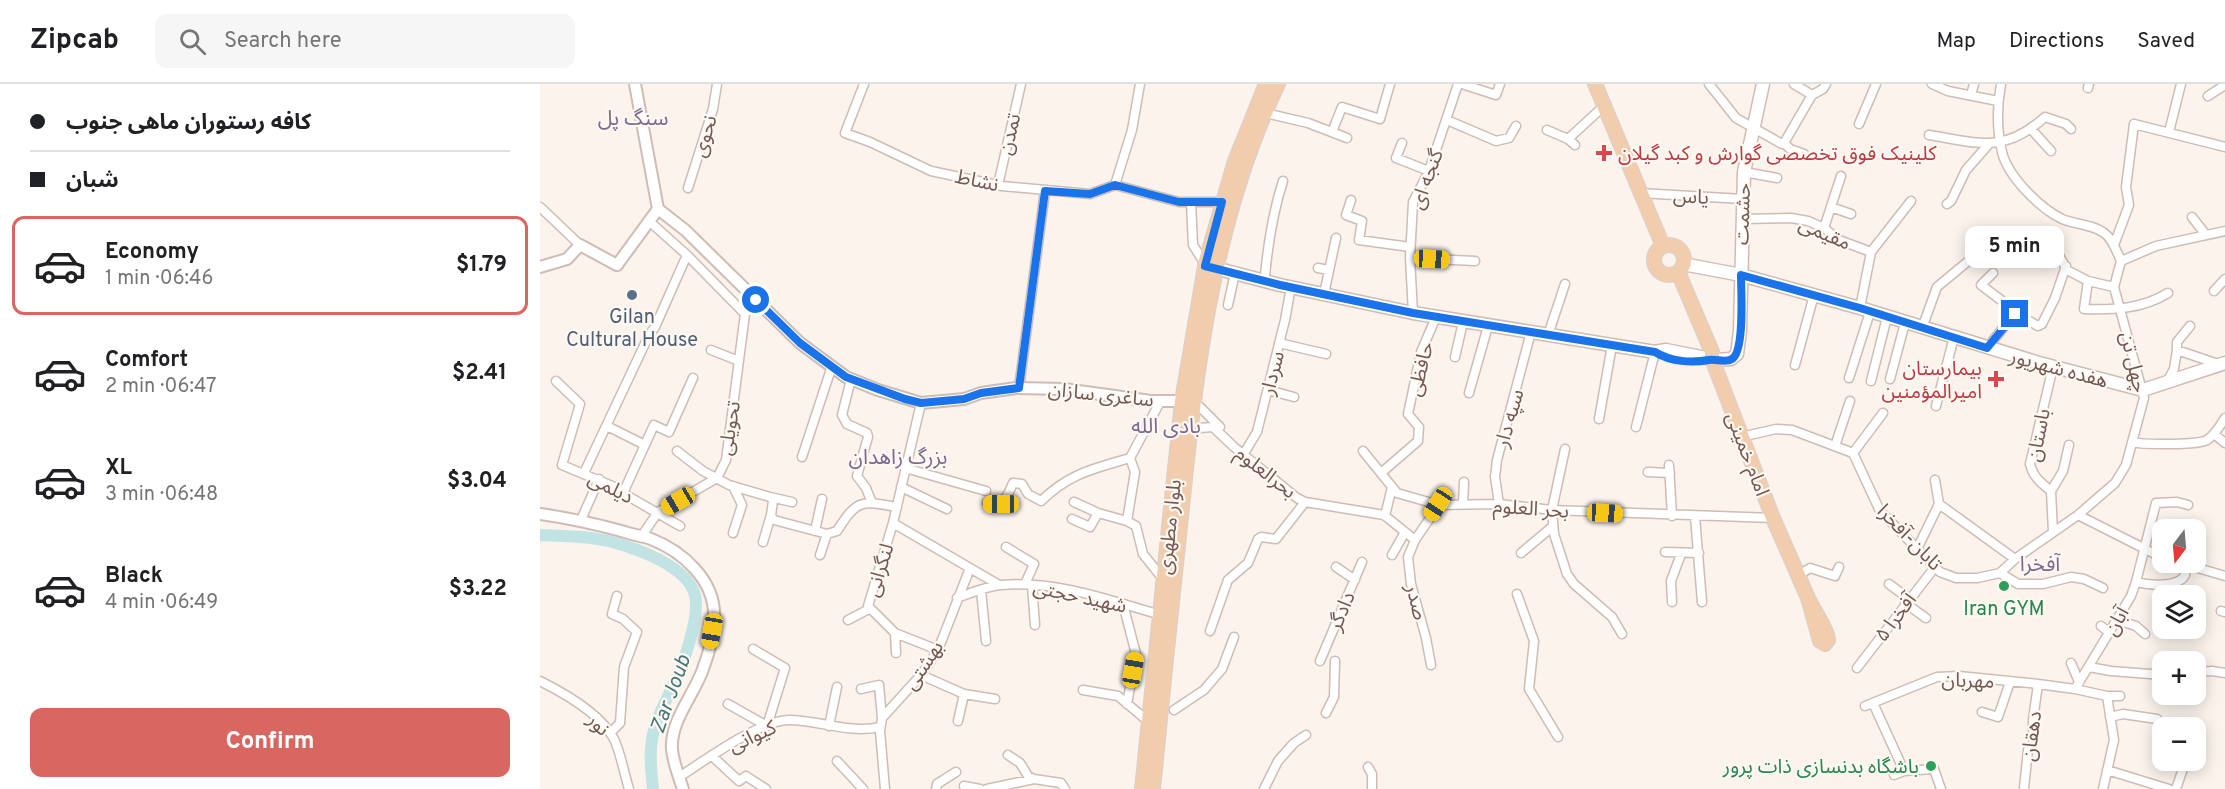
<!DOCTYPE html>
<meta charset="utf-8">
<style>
body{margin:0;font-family:Overpass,"Noto Sans Arabic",sans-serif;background:#f6f6f6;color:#202124;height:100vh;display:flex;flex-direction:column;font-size:22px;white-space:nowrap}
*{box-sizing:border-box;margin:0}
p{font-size:20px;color:#757577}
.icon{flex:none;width:33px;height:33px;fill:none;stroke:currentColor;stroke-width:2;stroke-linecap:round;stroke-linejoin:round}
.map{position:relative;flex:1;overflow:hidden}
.drawer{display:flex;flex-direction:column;background:#fff;width:540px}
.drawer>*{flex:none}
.hud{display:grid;align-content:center;height:132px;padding:0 30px;background:#fff}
.needle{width:39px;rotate:196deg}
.fabs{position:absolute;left:1612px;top:435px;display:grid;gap:12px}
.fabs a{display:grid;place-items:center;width:54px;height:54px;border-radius:12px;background:#fff;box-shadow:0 3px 15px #0003;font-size:30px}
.end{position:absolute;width:27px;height:27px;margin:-14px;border:8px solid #1a73e8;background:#fff;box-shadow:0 0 0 3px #fff}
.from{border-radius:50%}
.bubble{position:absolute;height:42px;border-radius:12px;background:#fff;box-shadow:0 3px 15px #0003;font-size:20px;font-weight:700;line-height:42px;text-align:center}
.car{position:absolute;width:18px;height:36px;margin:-18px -9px;border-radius:8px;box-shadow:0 0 4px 2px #0007;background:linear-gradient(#f5c518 24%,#345 0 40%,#f5c518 0 76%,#345 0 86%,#f5c518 0)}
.hud b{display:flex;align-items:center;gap:21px;height:57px;font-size:22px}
.hud b+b{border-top:2px solid #e0e0e0}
.hud i{width:15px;height:15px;background:#202124}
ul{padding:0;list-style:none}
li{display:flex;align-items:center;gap:18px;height:99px;margin:0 12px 9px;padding:0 18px;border:3px solid transparent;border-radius:12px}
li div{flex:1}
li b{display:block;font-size:22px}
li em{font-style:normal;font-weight:700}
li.active{border-color:#d76760}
li>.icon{width:54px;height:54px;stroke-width:1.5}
.action{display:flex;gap:12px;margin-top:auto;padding:12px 30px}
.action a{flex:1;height:69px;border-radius:12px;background:#d76760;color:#fff;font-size:24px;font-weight:700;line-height:69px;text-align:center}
header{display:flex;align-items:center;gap:36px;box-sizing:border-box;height:84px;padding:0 30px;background:#fff;border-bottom:2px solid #e0e0e0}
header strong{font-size:28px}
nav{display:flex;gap:33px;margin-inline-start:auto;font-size:21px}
.search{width:420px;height:54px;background:#f6f6f6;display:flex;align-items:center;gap:15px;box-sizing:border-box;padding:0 21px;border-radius:12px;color:#757577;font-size:22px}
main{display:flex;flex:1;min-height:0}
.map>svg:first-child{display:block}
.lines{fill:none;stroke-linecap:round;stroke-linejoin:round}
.river{stroke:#c2e3e3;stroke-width:12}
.minor-casing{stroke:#cebcb5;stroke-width:11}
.tertiary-casing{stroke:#cebcb5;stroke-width:14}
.secondary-casing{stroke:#d1bcb3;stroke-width:15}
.primary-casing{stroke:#d8d0ce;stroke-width:16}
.minor{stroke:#fff;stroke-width:8}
.tertiary{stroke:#fff;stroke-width:10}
.secondary{stroke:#fff;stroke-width:12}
.primary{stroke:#f2cdad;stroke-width:14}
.route{stroke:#1a73e8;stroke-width:8}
.health-dot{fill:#e0444e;stroke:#fef8f3;stroke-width:2}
.service-dot{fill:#5c6f8a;stroke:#fef8f3;stroke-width:2}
.leisure-dot{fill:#2e9e5b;stroke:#fef8f3;stroke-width:2}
.labels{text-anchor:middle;stroke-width:4.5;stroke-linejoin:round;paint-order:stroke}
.street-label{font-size:20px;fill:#745851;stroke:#fef8f3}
.health-label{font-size:20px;fill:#be3a42;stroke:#fef8f3;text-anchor:start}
.service-label{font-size:20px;fill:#4e5e75;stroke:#fef8f3}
.leisure-label{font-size:20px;fill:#27864d;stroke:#fef8f3}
.neighbourhood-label{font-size:21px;fill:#7c698f;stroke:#fef8f3}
.water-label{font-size:21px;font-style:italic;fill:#467677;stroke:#fef8f3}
</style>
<header>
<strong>Zipcab</strong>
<div class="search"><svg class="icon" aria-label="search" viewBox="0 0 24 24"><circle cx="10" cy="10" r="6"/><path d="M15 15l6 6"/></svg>Search here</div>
<nav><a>Map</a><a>Directions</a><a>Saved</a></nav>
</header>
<main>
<section class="drawer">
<div class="hud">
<b><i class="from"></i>کافه رستوران ماهی جنوب</b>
<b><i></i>شبان</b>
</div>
<ul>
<li class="active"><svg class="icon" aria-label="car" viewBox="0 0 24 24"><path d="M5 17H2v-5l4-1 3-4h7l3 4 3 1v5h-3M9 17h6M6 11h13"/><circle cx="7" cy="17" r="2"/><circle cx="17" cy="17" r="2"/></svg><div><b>Economy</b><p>1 min · 06:46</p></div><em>$1.79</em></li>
<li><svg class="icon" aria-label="car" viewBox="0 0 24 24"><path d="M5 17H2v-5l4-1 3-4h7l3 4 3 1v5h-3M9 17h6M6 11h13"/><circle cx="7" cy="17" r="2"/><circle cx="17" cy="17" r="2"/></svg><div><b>Comfort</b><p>2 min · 06:47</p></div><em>$2.41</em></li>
<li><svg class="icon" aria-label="car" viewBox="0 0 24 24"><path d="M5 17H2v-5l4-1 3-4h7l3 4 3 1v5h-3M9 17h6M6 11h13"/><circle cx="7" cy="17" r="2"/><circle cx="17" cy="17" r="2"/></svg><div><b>XL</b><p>3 min · 06:48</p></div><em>$3.04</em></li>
<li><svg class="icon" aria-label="car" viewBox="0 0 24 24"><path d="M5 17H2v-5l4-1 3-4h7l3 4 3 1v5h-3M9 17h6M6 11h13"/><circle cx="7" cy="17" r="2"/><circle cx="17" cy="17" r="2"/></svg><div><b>Black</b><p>4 min · 06:49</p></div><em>$3.22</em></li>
</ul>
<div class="action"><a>Confirm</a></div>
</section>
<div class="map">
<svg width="1685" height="705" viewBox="0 0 1685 705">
<rect width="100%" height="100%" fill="#fbf3ec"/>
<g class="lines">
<path class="river" d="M0 451C17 452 34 452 51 454 81 458 146 478 155 511 159 529 149 561 143 578 135 603 119 624 113 650 109 668 111 687 113 705"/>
<g class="minor-casing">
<path id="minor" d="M324 0 305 49 330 58 391 87 462 102 550 110 575 101
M922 0 956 11 960 0
M1169 0 1196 34 1242 60 1244 59 1250 65 1264 70
M1254 0 1272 11
M1392 0 1408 7 1458 17
M1461 0C1457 22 1457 47 1462 68 1468 93 1500 124 1522 135 1529 138 1537 139 1544 141 1569 146 1572 156 1581 177
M1548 4 1549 0
M1272 11 1283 5 1286 0
M1431 11 1434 0
M1668 12 1685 1
M725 29 768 39 807 54
M907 36 956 57 969 54 976 42
M1319 40 1336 0
M1491 45 1511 67
M1007 46 1028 55 1035 61
M792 48 802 23 840 35 850 0
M1629 48 1641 0
M1389 51C1438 59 1464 70 1505 33L1526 40 1531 45
M1028 55 1064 22
M862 59 856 74 889 87
M1244 59 1272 11
M1204 88 1237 94
M458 101 481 0
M575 101 639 118H682
M575 101 592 46 600 0
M148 104 173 25 177 0
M1100 109 1203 115
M811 116 806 131 822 137 819 156 870 163
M651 119 653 161 665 180
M1407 120 1411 117 1426 86 1448 61
M0 123 40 161
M1291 123 1311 130
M1652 133 1666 151
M1202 135 1251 134 1268 137 1284 144 1299 156 1331 168
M109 137 147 171 205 230
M1284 144 1301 92
M1467 156 1495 158 1515 164 1527 186 1548 197 1574 203
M1574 161 1589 121 1586 103 1594 40 1685 63
M870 174 935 177
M1581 177 1616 162 1685 147
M778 184 789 186
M1453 189 1441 201 1478 229
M725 192C728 159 733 128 743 97
M1548 197 1544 225C1574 226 1602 225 1628 209
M1674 207 1685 195
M784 210 796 154
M688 221 695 189
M1320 224 1331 168 1371 117
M873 229 870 174 873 118 889 87 918 0
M205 230 216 216
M1382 244 1397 203 1432 174
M1008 251 1025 200
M739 259 786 270
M1447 264 1475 229 1498 242 1502 240 1515 214 1526 182
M171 266 199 277
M1637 266V258L1650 242
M915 273 923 238
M1255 281 1274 211
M1513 283 1490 380C1493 393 1501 399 1511 407L1513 448
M1309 294 1330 228
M311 295 302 331 307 340 327 349 328 353 317 392 326 404 332 419
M1350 295 1365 239
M16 297 40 320 22 381 84 407 86 411 140 442
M1331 297 1347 233
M1627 298 1634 285 1637 266 1678 280
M479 304 505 107
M728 306 754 313
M929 309 948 242
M653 316 680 343
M620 318 590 374 595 388 587 437 596 442 603 470 623 495
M381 319 353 439 328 522 355 549 398 566
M1396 322 1414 253
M1059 335 1072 261
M67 342 105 361
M1096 343 1115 268
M1674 350 1685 359
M649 352 659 344 673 343 694 363 757 414 765 418 844 431 875 456
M1201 353 1236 345 1252 346 1313 369 1340 427 1400 488 1416 494H1437L1460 489 1475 475 1538 431 1575 399 1586 381 1604 314 1574 203 1581 177
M1592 358C1604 361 1659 361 1667 356 1675 351 1680 342 1685 334
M1295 362 1310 317
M1025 365 1012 426 1014 450 1027 490 1034 500 1072 533 1082 550
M137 367 163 387 189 401 230 413 233 416 231 432 234 436 287 450 297 447C317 416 320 416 357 423
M823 367 857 409 899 421
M1313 369 1343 329
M703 371 717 348 745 236 751 203
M262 373 292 282
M1129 381 1132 432
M365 384 446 407
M1108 388 1130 389
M44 389 109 251 115 243 147 171
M841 389 878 357 879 343 868 330 881 268 896 233
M1395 396 1399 420
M193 402 202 421 193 449
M361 403 407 425
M84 407 114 341 129 348 153 294
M1511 407 1523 387 1529 361
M230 413 252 418
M534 418 558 429 587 437
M447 419C465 419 467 414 473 399L482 400 488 410 501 417C530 389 553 385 590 374
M923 420 924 398
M959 420 955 393 957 376 991 248
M1399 420 1475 475
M1538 431 1623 474
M845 432 852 403
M1155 433 1162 518
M532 435 550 443 558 429
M41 436 59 395
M353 439 459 501
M275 447 282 415
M101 453 118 428 177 394 186 376 205 230
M223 458 231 431
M466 463 494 480 485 500
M1377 465 1399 420
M1125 468 1159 469
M981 469 1012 443
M280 471 287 450
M852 471 865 448
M1637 478 1685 492
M796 483 815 496
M1460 489 1478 500H1503L1531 493 1544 495 1563 504
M1259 491 1270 484 1295 492 1299 483
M1596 498C1607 501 1639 504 1645 491 1646 489 1645 483 1645 481
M1349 500 1369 515
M492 501 495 541
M441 506 446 557
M977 510 994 557 989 605 1018 653
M417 514C431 509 447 502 461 501 515 496 570 516 620 531
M1132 518 1131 497 1141 470
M1365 519 1386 534
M583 520 596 570 587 620
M1681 527 1685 528
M308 536 329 525
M1577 536 1596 542 1605 550
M1561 542 1570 549
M670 547 688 496 708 479 718 455 721 453 736 455 765 418
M355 549 356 569
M780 577 822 478
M1531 579 1539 598
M891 581 886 554 871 500 868 473 875 456 899 421 959 420 1012 426 1233 434
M1549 583 1571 587 1623 591
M1317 584 1395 483
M1656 588 1672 587 1685 589
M381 591 424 610 455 615
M0 597C24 609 61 630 74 655 81 670 84 689 89 705
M321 605 339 601 342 634
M1535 605 1591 512 1596 498 1616 419 1637 418 1648 421
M543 606 578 612 609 638
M1567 612H1580
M1333 619 1364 687
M188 620 227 642 245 584 213 565
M1325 622 1397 593 1419 592 1498 600 1535 605 1567 612 1574 656 1563 705
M634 626 664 606 682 585 694 553
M1442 628 1458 633 1470 598
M786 629 794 613 795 577
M1570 633 1583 630 1617 635
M418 637 424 610
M289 642 297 603
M70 649 80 639 84 583 97 548 83 535 72 530 77 512
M468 671 480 679 488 692 494 695 521 699 525 705
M172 672 199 697 206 692 226 705
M297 677 323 705
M828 683 832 690V705
M1567 686 1629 705
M1354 691 1364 687 1394 685 1401 705
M139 693C164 677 220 636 249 636 279 636 309 650 340 643
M424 702 440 705
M1484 704 1488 666 1493 660V636L1498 600
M345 705 340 647 342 634 381 591 398 566 430 484
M396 705 397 700 416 688
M447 705 494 695
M724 705 738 677 754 659 766 651
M1636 705 1646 676"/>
</g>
<g class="tertiary-casing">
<path id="tertiary" d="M95 0 118 125
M118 125 145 146 260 259 306 293 338 306 381 319 424 315 441 309 476 304 524 305 611 317H642
M0 183 27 175 40 161 77 181 118 125
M0 430C29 434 56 440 85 448 93 451 103 452 111 455 142 467 175 496 174 532 174 549 169 569 163 585 154 611 130 637 132 665 133 678 139 693 143 705"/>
</g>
<g class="secondary-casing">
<path id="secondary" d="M1143 180 1201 191 1320 224 1499 279 1603 306 1685 279
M675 184 740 201 873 229 1115 268 1126 266 1176 276 1191 275 1197 270 1200 247 1204 88 1223 0"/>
</g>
<g class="primary-casing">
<path id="primary" d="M1055 0 1123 162
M1114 176a15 15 0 1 1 30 0a15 15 0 1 1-30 0Z
M665 180 695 77 726 0
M1138 188 1172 268V275L1233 434 1268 514 1280 557 1285 560 1288 556C1289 549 1272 523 1268 514
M602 705 642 317 665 182 675 184
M613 705C622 614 631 524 641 433 656 285 673 136 738 0"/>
</g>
<use href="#minor" class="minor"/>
<use href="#tertiary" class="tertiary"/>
<use href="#secondary" class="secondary"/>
<use href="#primary" class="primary"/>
</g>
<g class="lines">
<path class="route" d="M216 216 260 259 306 293 365 315 381 319 424 315 441 309 479 304 505 107 550 110 575 101 639 118H682L665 182 740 201 873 229 1115 268C1131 278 1152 279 1169 276 1177 275 1185 279 1192 275 1205 267 1201 206 1201 191L1320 224 1447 264 1475 230"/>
</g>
<g class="health-dot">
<path d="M1061 60h6v6h6v6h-6v6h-6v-6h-6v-6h6z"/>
<path d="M1453 286h6v6h6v6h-6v6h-6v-6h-6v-6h6z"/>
</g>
<circle class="service-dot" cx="92" cy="211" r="6"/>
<g class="leisure-dot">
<circle cx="1464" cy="502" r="6"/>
<circle cx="1391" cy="682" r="6"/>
</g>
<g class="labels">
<g class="street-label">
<text transform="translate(469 50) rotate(-77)" y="7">تمدن</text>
<text transform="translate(164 52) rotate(-73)" y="7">نحوی</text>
<text transform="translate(886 95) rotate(-70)" y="7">گنجه ای</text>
<text transform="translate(437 96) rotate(12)" y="7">نشاط</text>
<text transform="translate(1151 112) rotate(3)" y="7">یاس</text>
<text transform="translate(1202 130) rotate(-88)" y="7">حشمت</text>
<text transform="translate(1285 149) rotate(23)" y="7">مقیمی</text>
<text transform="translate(1594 278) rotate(77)" y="7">چهل تن</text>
<text transform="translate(1519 284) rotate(15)" y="7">هفده شهریور</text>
<text transform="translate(880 285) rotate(-76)" y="7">حافظی</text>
<text transform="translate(732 289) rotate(-76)" y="7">سردار</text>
<text transform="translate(561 310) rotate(6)" y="7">ساغری سازان</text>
<text transform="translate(969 334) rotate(-74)" y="7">سپه دار</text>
<text transform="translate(189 344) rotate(-81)" y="7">تحویلی</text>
<text transform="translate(1498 351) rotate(-79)" y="7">باستان</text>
<text transform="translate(1208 370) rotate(69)" y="7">امام خمینی</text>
<text transform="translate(726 388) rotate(38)" y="7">بحرالعلوم</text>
<text transform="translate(71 403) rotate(27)" y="7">دیلمی</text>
<text transform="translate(991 424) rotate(4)" y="7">بحر العلوم</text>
<text transform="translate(629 443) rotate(-84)" y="7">بلوار مطهری</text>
<text transform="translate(1370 453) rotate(46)" y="7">تابان-آفخرا</text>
<text transform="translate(339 486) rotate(-73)" y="7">لنگرانی</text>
<text transform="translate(540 512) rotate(12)" y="7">شهید حجتی</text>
<text transform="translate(877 518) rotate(76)" y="7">صدر</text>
<text transform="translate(801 527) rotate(-67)" y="7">دادگر</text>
<text transform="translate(1355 533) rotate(-53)" y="7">آفخرا ۵</text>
<text transform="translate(1576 537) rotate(-60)" y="7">آبان</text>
<text transform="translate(383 581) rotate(-56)" y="7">بهشتی</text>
<text transform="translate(1428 596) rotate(2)" y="7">مهربان</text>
<text transform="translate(59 640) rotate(46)" y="7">نور</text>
<text transform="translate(212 652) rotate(-25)" y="7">کیوانی</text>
<text transform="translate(1491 652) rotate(-82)" y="7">دهقان</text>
</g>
<g class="health-label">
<text x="1078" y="76">کلینیک فوق تخصصی گوارش و کبد گیلان</text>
<text x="1442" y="291" text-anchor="end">بیمارستان<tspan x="1442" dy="23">امیرالمؤمنین</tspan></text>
</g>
<g class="service-label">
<text x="92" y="239">Gilan<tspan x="92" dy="23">Cultural House</tspan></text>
</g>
<g class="leisure-label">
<text x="1464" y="531">Iran GYM</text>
<text x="1379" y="689" text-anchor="end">باشگاه بدنسازی ذات پرور</text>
</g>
<g class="neighbourhood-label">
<text x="93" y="41">سنگ پل</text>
<text x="626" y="349">بادی الله</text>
<text x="358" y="380">بزرگ زاهدان</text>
<text x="1500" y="487">آفخرا</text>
</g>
<g class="water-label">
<text transform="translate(130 610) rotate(-70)" y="7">Zar Joub</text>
</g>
</g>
</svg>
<div class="fabs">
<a><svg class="needle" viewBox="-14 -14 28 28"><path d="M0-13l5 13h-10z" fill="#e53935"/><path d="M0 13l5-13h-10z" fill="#757577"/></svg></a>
<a><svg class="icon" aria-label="layers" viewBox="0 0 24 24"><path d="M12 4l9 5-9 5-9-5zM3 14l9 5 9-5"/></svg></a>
<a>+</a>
<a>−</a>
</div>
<i class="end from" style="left:216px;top:216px"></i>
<i class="end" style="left:1475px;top:230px"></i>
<div class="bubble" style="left:1425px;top:142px;width:99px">5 min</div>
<i class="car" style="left:892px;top:175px;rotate:93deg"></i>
<i class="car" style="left:138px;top:417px;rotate:240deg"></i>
<i class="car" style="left:461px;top:420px;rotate:270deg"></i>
<i class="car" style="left:898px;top:420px;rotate:213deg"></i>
<i class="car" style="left:1065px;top:429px;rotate:93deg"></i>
<i class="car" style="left:172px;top:547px;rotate:190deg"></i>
<i class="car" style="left:593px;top:586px;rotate:10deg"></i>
</div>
</main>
